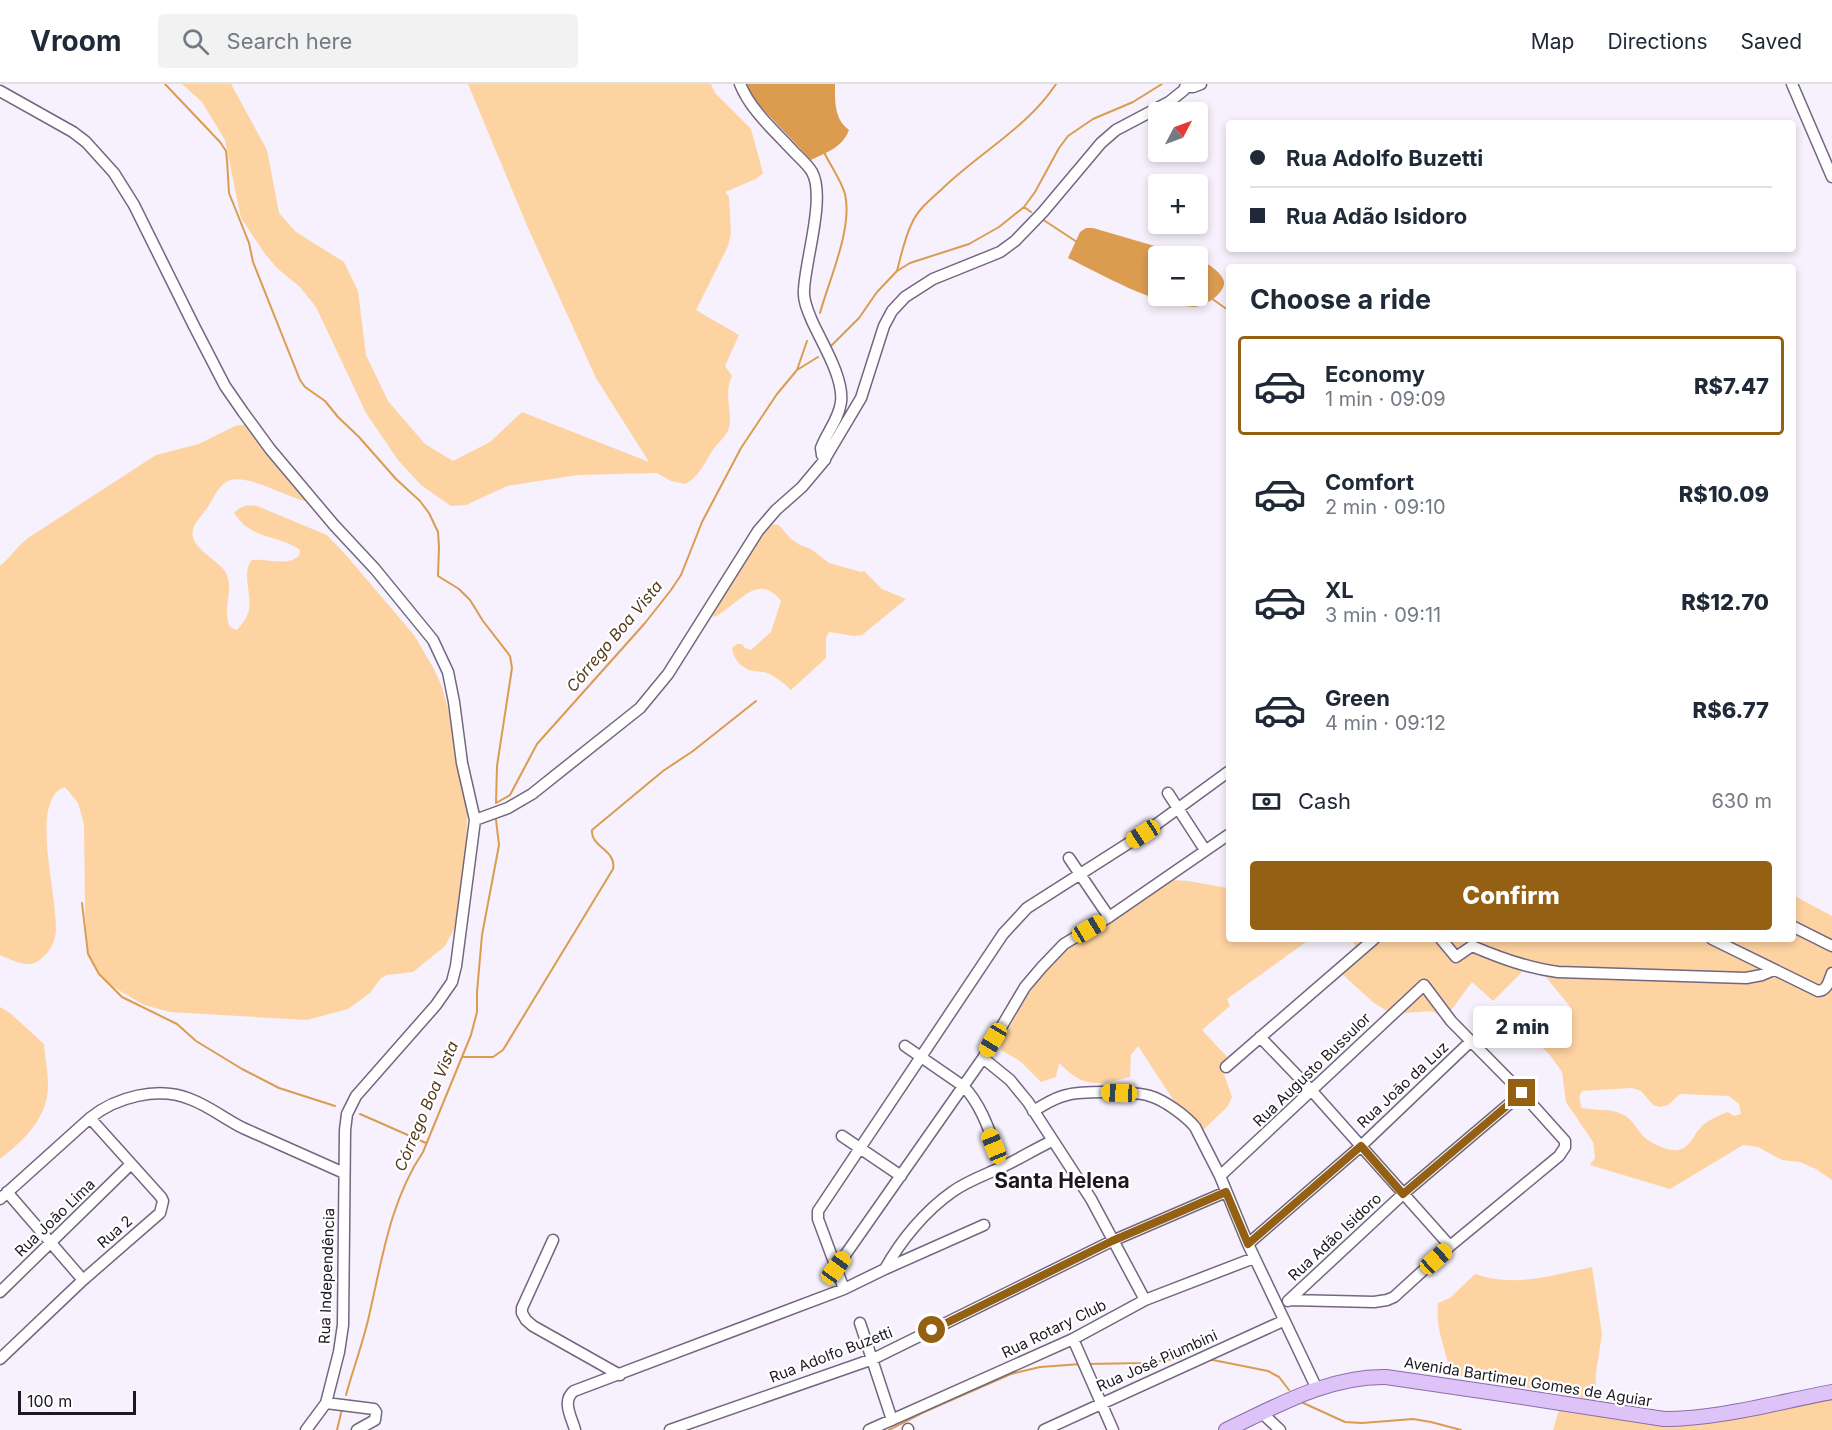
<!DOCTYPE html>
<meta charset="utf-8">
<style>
body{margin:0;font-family:Inter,sans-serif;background:#f2f2f3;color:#1f2937;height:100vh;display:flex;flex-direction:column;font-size:22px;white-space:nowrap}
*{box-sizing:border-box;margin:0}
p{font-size:20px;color:#747a83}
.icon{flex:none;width:33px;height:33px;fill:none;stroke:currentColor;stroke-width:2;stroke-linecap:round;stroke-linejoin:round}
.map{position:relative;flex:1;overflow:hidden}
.drawer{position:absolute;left:1226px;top:180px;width:570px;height:678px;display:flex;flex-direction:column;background:#fff;border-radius:6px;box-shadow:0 3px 9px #0003}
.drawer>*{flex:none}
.top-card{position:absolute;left:1226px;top:36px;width:570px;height:132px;border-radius:6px;box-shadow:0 3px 9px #0003;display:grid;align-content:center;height:132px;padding:0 24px;background:#fff}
.needle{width:39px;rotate:49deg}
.controls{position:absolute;left:1148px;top:18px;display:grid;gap:12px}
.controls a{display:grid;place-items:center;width:60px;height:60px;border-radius:6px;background:#fff;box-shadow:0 3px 9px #0003;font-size:30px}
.scale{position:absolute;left:18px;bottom:15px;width:118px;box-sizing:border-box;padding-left:6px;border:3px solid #1c1821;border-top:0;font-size:16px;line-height:21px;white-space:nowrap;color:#1c1821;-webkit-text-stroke:4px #fff;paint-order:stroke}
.end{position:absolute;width:27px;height:27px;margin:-14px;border:8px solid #946014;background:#fff;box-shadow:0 0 0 3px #fff}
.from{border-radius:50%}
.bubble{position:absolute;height:42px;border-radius:6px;background:#fff;box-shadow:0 3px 9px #0003;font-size:20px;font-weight:800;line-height:42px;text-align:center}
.car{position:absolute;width:18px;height:36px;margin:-18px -9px;border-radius:8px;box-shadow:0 0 4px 2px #0007;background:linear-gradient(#f5c518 24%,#345 0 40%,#f5c518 0 76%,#345 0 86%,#f5c518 0)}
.top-card b{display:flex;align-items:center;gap:21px;height:57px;font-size:22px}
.top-card b+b{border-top:2px solid #e0e1e3}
.top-card i{width:15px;height:15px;background:#1f2937}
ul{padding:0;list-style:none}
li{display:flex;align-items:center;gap:18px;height:99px;margin:0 12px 9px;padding:0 12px;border:3px solid transparent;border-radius:6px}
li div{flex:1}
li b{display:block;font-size:22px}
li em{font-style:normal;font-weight:800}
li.on{border-color:#946014}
li>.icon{width:54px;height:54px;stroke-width:1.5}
h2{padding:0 24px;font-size:27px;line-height:72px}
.pay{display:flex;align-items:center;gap:15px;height:66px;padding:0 24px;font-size:22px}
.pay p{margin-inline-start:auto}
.action{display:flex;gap:12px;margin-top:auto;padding:12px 24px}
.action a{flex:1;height:69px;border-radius:6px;background:#946014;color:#fff;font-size:24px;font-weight:800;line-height:69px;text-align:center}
header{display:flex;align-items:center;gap:36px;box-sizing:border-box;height:84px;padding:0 30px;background:#fff;border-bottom:2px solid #e0e1e3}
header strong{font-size:28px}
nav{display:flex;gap:33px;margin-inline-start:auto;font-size:21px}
.search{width:420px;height:54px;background:#f2f2f3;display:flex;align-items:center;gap:15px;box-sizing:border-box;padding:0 21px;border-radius:6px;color:#747a83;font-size:22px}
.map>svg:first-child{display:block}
.green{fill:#fed3a2;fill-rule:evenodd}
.water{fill:#db9c50}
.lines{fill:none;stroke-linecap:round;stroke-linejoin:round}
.stream{stroke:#db9c50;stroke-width:2}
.minor-casing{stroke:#72677f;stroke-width:13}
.major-casing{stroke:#8a6daa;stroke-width:16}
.minor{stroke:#fff;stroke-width:10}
.major{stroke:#ddc3f8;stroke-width:14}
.route{stroke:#946014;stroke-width:8}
.labels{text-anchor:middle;stroke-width:4.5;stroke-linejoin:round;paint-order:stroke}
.street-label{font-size:15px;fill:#1c1821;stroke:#fff}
.water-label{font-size:16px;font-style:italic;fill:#553a1a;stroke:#fff}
.district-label{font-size:21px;font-weight:bold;fill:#1c1821;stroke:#fff}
</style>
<header>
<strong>Vroom</strong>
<div class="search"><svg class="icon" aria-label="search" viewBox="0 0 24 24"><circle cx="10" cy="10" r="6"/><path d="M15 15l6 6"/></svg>Search here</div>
<nav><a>Map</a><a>Directions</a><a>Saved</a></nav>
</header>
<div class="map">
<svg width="1832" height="1346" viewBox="0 0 1832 1346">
<rect width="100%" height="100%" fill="#f6f1fc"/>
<path class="green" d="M182 0H231L267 66 279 129 296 148 344 178 358 207 366 271 388 317 425 360 453 377 490 358 522 328 649 378 596 294 528 144 468 0H711L715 9 751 45 763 89 756 95 725 108 729 113 731 149 728 162 696 226 739 251 725 282 732 292C724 310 731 322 730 339 729 351 718 358 712 367 704 380 699 393 685 400L671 397 657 389 578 391 507 402 466 421 451 422 421 401 398 376 366 329 316 223 300 203 278 185 265 170 241 134 225 56 202 18Z
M249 340 264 351 299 389 312 406 311 413 305 417C286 413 244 387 226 398 216 404 212 419 204 428 198 436 189 445 194 456 200 469 221 479 226 489 235 506 221 526 230 543L237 546C241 541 246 536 248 529 254 512 240 491 252 476 268 474 285 483 299 472L300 466C284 454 263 455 247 443 242 440 238 434 234 429 240 422 248 420 257 422L327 451 345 470 414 551 434 585 442 603 468 697 465 800 458 838 445 862 413 888 387 891 381 894 370 909 348 925 307 936 170 928 144 921 110 901 93 881 88 869 85 828 84 740 78 719 65 703C26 715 62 824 55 853 53 861 49 868 43 873 40 876 36 879 31 880 22 881 9 875 0 871V482C11 473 17 462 28 454L156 371 199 360 235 342Z
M770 440 779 441 791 455 800 461 811 465 829 479 861 488 864 487 882 505 906 515 862 551 854 552 829 548 826 554V574L791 606C784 599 776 593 767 589 763 587 758 588 753 587 742 585 733 575 732 564L737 560H742L745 564 751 566 771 548 781 517C757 486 738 522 714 533L711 530V517Z
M1173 796 1188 797 1228 804V855H1310L1227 915 1230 922 1202 946 1228 974 1222 984 1232 1013 1228 1022 1197 1052 1138 962 1131 971 1130 993C1097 1001 1085 1005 1059 979L1056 993 1041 998 1020 977 1001 966 1002 957C1013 938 1022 918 1034 901 1063 859 1130 823 1173 796Z
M1793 811 1832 832V1096L1816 1085 1800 1078 1782 1076 1758 1063 1743 1061 1670 1105 1590 1081 1595 1074 1593 1058 1566 1018 1562 988 1550 971 1530 952 1545 938 1566 930 1572 925 1533 877 1493 917 1472 898 1446 933 1431 927 1392 930 1374 919 1342 890 1361 870 1351 855H1792ZM1632 1004 1641 1007 1653 1021 1660 1023 1668 1021 1680 1010 1729 1012 1739 1020 1741 1030 1734 1032 1728 1028C1719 1031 1706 1037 1700 1044 1693 1052 1690 1064 1678 1066 1670 1068 1655 1061 1648 1056 1637 1049 1635 1036 1622 1030 1610 1024 1595 1027 1582 1024 1580 1018 1578 1013 1582 1007Z
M0 923 10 929 44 960C45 974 48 988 48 1002 48 1034 23 1057 0 1075Z
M1592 1183 1602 1250 1596 1289 1595 1316 1450 1290C1446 1263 1435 1247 1438 1219L1450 1214 1475 1190C1516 1204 1551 1191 1592 1183Z
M1832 1307V1346H1553L1560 1322 1648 1336Z"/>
<path class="water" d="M745 0H835C835 17 834 35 849 46 842 64 827 68 811 76L757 19Z
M1086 144H1093L1189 172H1158V212H1197V175C1205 177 1223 189 1224 198 1225 210 1204 223 1194 223 1154 221 1103 191 1068 174L1080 148Z"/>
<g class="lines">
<path class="stream" d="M165 0 220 58 226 67 227 76 229 109 249 159 253 178 300 296 305 303 325 317 338 333 359 353 396 395 420 417 429 429 438 448 439 463 438 492 459 505 470 516 483 537 510 572 512 584 497 682 496 719 510 711 537 660 645 539 671 506 681 491 702 438 741 364 777 310 797 286 818 273
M1024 123 1031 128
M1042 135 1077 158
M897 187C901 171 905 153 912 139 918 125 931 115 942 105 979 69 1028 43 1056 0
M1211 214 1228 226
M820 229C829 196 853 144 845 110 841 96 830 81 824 68
M831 262 859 234 877 208 897 187 910 179 969 160 999 143 1024 123 1035 108 1059 64 1068 52 1093 35 1133 18 1162 0
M797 286 807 257
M82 819 88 870 99 890 122 913 177 940 196 957 242 985 279 1004 335 1022
M462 973H493L503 966 613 785C617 766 590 763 592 746L663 687 693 667 756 617
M360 1030 426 1059
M1208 1275 1268 1287 1279 1293 1289 1306
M1087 1280 1145 1279 1180 1274
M346 1311C353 1285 363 1259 369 1232 382 1176 390 1117 423 1068L471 951 477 928V908L482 851 499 761 496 736
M1299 1317 1345 1338 1362 1339 1413 1335 1431 1338 1461 1346
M337 1346 342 1325
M889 1346 924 1328 1011 1290 1040 1283 1081 1280"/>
<g class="minor-casing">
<path id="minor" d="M740 0C751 27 775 47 794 68 800 74 808 81 812 88 826 113 805 177 804 206 803 217 808 227 812 237 822 259 844 294 841 318 839 335 827 348 821 364L822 371 825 376
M1792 0 1832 93
M1185 3H1193L1201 0
M0 7 73 48 86 58 114 89 134 121 194 242 225 302 243 328 270 365 334 441 375 485 433 556 448 588 454 618 462 679 475 736 456 882 452 898 436 921 356 1012 347 1030 345 1046 343 1241 339 1268 326 1319 306 1346
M1168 709 1205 766
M475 736 508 724 532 710 640 624 668 590 758 447 776 426 802 403 823 378 861 314 884 242 892 227 905 213 933 195 1000 168 1015 157 1043 128 1101 59 1116 46 1169 18 1184 6 1188 0
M1069 774 1109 833
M1792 842 1832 862
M1441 855 1456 873 1472 862C1500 874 1527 884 1558 888L1746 894 1762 891 1774 886
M1712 855 1818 907C1827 907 1829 897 1832 889
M1260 953 1311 1006 1450 1162
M905 962 963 1002C984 1023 992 1056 1003 1083
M983 974 1010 996 1028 1018 1091 1115 1145 1216
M1226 983 1374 855
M1033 1027C1044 1021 1055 1013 1067 1011 1082 1007 1135 1007 1150 1012 1164 1016 1186 1032 1195 1043L1220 1092 1248 1160 1317 1305
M842 1052 901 1092
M1220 1092 1424 901 1451 937 1522 1009 1565 1057V1063L1559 1072 1450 1162 1394 1213 1387 1216 1374 1218 1290 1216
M7 1108 83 1196
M0 1115 90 1034C116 1013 158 1002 190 1015 209 1022 225 1035 243 1044 277 1059 310 1074 344 1089
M553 1156 522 1224V1229L526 1236 533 1242 620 1291
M1248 1160 1361 1062 1471 957
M836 1184 983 974 1025 903 1042 883 1064 860 1109 833 1228 751
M885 1185C901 1156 925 1127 952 1108 967 1097 985 1091 1002 1083 1019 1075 1035 1065 1052 1057
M844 1205 818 1135V1127L1003 850 1027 824 1143 750 1228 688
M0 1208 131 1080
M1288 1217 1403 1110 1522 1009
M860 1239 892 1336
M1073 1255 1113 1346
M0 1275 83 1196 160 1129 163 1117 161 1113 90 1034
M326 1319 374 1325 376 1328 375 1336 357 1346
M1262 1329 1280 1346
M908 1345V1346
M575 1346C572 1334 561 1317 574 1307L844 1205 885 1185 984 1141
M670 1346 873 1275 1112 1157 1226 1108
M869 1346 1073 1255 1145 1216 1254 1174
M1044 1346 1283 1237"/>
</g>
<g class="major-casing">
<path id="major" d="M1226 1346C1277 1322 1328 1292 1386 1293L1502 1310 1664 1335C1719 1335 1778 1318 1832 1308"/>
</g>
<use href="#minor" class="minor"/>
<use href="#major" class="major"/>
</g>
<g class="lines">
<path class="route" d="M932 1246 1112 1157 1226 1108 1248 1160 1361 1062 1403 1110 1522 1009"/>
</g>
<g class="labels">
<g class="street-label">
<text transform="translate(1312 986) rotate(-44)" y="5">Rua Augusto Bussulor</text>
<text transform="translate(1403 1001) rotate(-43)" y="5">Rua João da Luz</text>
<text transform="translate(55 1134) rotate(-44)" y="5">Rua João Lima</text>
<text transform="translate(115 1148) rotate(-41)" y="5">Rua 2</text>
<text transform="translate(1335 1153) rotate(-43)" y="5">Rua Adão Isidoro</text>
<text transform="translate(327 1192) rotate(-88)" y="5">Rua Independência</text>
<text transform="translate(1054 1245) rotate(-26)" y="5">Rua Rotary Club</text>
<text transform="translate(831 1271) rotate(-21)" y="5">Rua Adolfo Buzetti</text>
<text transform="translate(1157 1277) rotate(-24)" y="5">Rua José Piumbini</text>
<text transform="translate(1528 1298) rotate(9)" y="5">Avenida Bartimeu Gomes de Aguiar</text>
</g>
<g class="water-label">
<text transform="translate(614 552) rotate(-50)" y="6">Córrego Boa Vista</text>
<text transform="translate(426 1022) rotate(-67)" y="6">Córrego Boa Vista</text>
</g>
<g class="district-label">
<text x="1062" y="1104">Santa Helena</text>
</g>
</g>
</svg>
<div class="controls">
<a><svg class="needle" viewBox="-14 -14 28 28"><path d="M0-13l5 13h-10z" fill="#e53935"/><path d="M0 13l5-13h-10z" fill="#747a83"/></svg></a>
<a>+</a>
<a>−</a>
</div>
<div class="scale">100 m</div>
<i class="end from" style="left:932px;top:1246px"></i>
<i class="end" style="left:1522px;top:1009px"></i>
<div class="bubble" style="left:1473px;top:922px;width:99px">2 min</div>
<i class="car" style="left:1143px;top:750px;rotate:237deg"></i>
<i class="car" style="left:1089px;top:845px;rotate:59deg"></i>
<i class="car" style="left:993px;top:956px;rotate:211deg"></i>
<i class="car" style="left:1119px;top:1009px;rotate:272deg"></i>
<i class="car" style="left:994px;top:1062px;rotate:338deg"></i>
<i class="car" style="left:1436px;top:1175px;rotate:48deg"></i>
<i class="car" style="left:836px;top:1184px;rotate:36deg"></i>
<div class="top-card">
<b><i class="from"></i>Rua Adolfo Buzetti</b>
<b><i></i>Rua Adão Isidoro</b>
</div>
<section class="drawer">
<h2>Choose a ride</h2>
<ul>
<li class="on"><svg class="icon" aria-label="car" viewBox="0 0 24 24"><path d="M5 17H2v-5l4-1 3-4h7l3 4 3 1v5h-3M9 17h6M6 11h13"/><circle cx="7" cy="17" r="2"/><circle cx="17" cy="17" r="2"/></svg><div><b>Economy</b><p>1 min · 09:09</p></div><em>R$7.47</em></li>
<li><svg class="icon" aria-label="car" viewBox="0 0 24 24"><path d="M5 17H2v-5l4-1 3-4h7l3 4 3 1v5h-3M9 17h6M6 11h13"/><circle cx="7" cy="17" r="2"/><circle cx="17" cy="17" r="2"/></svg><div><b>Comfort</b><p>2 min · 09:10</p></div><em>R$10.09</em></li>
<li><svg class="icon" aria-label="car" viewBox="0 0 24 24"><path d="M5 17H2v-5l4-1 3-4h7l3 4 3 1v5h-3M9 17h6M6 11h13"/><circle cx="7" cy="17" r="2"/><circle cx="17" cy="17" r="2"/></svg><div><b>XL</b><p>3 min · 09:11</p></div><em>R$12.70</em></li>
<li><svg class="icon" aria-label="car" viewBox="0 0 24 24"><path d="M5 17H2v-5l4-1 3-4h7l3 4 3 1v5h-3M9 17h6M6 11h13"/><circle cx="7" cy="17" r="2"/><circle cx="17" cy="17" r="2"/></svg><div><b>Green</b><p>4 min · 09:12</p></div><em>R$6.77</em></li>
</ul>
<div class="pay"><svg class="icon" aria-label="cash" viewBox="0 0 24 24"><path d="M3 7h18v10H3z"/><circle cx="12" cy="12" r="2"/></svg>Cash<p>630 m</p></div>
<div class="action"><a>Confirm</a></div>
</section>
</div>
